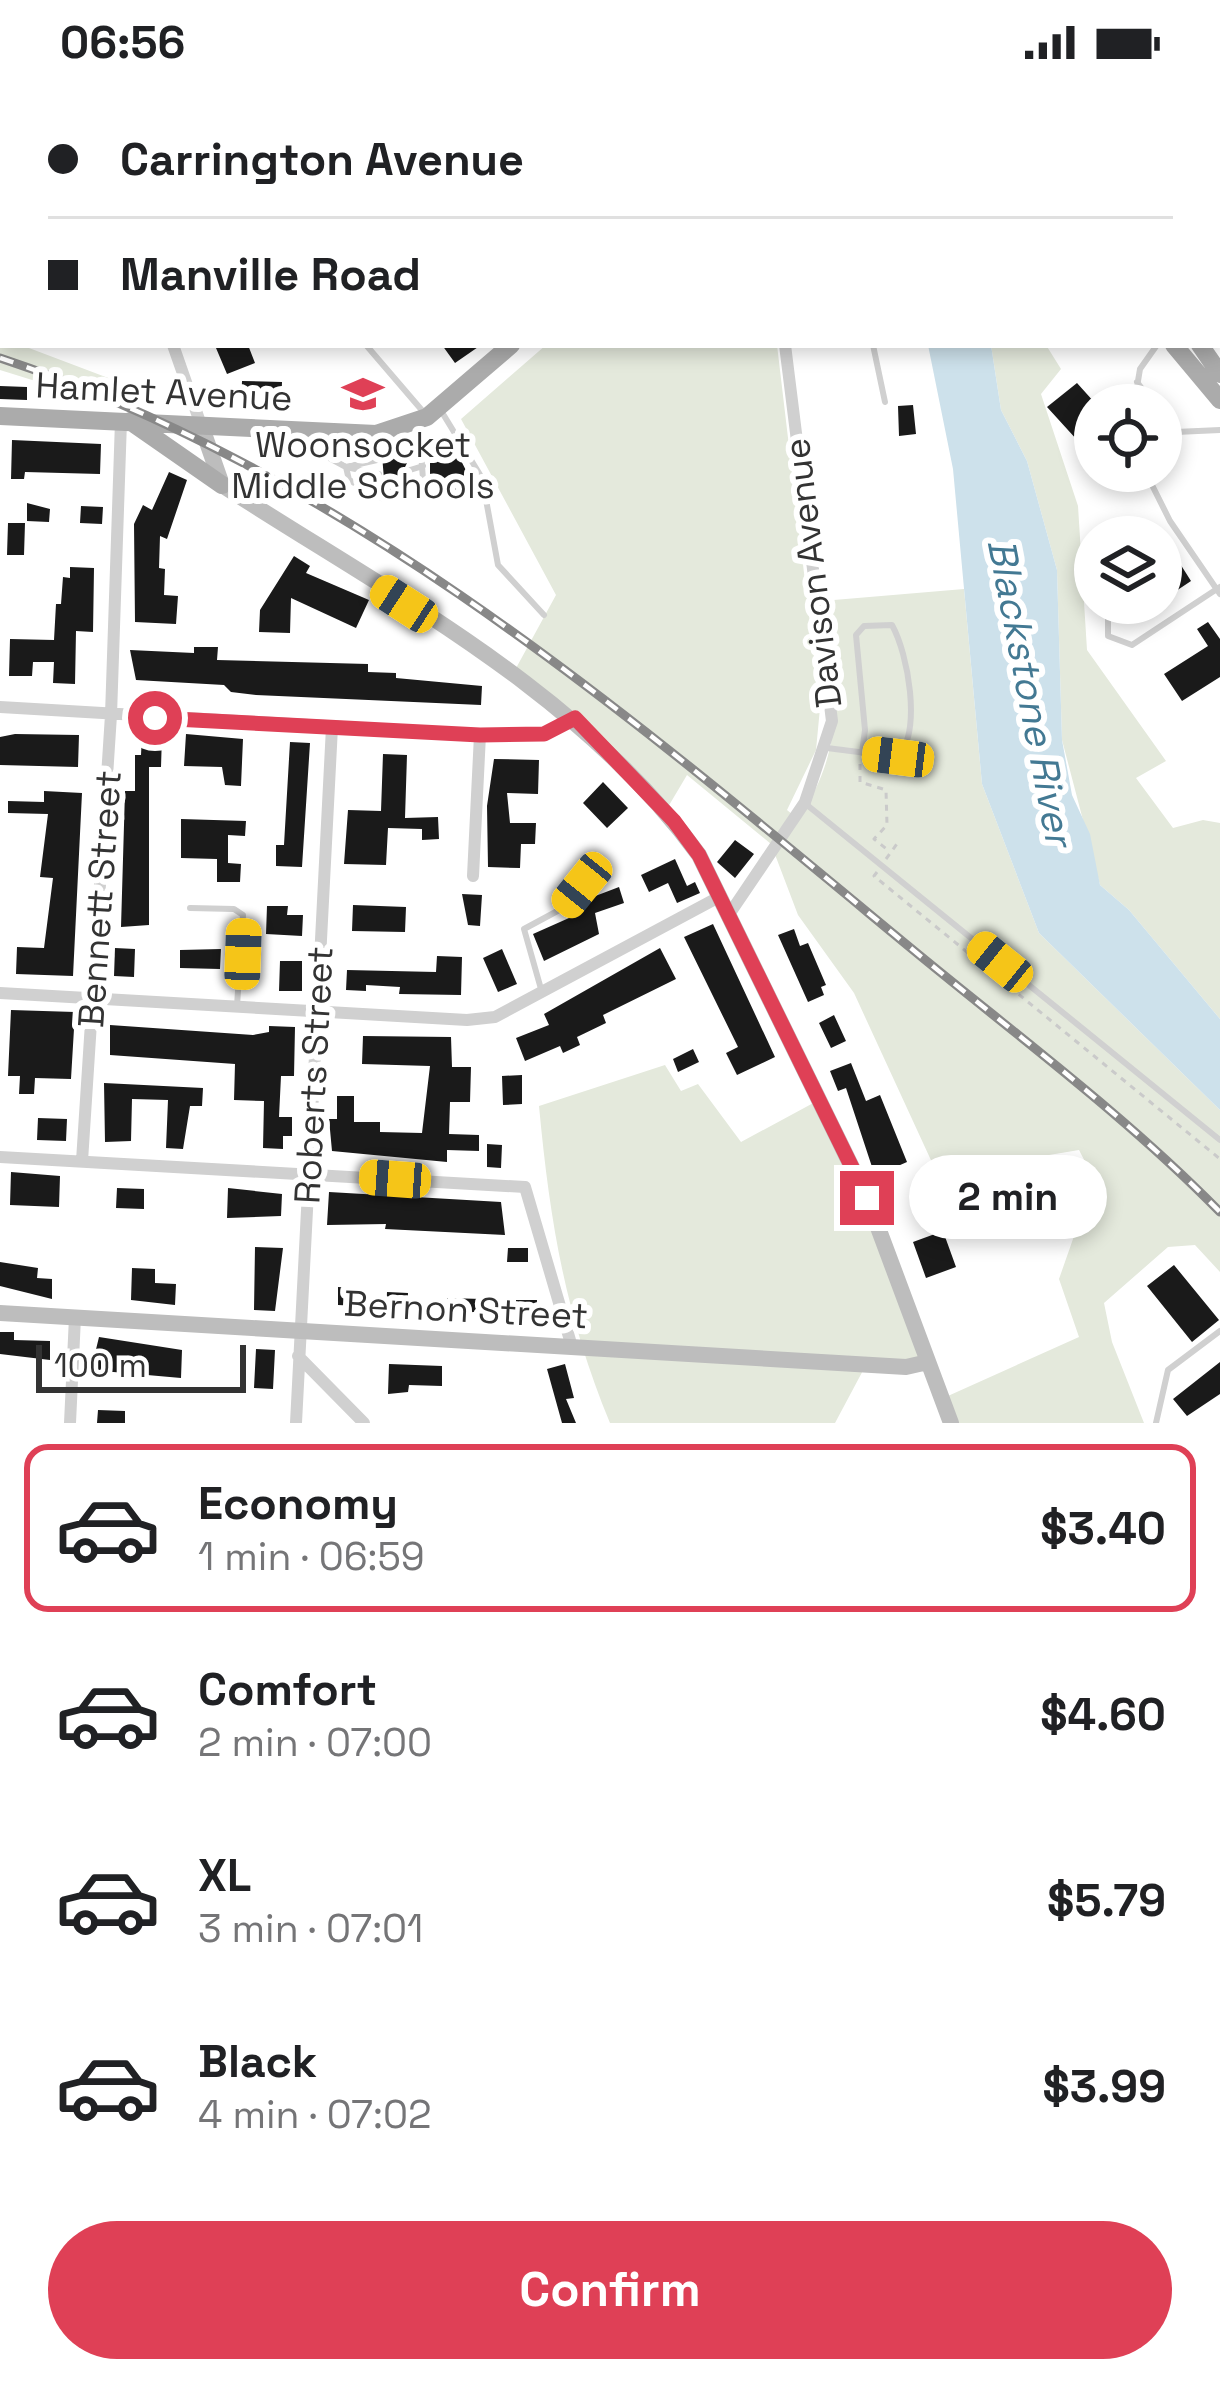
<!DOCTYPE html>
<meta charset="utf-8">
<style>
body{margin:0;font-family:"Space Grotesk",sans-serif;background:#f2f2f2;color:#202124;height:100vh;display:flex;flex-direction:column;font-size:45px;white-space:nowrap}
*{box-sizing:border-box;margin:0}
p{font-size:39px;color:#757577}
.icon{flex:none;width:66px;height:66px;fill:none;stroke:currentColor;stroke-width:2;stroke-linecap:round;stroke-linejoin:round}
.map{position:relative;height:1339px;overflow:hidden}
.details{display:flex;flex-direction:column;background:#fff;flex:1}
.details>*{flex:none}
.guide{position:absolute;left:0px;top:0px;width:1221px;height:264px;box-shadow:0 6px 18px #0003;display:grid;align-content:center;height:264px;padding:0 48px;background:#fff}
.controls{position:absolute;left:1074px;top:300px;display:grid;gap:24px}
.controls a{display:grid;place-items:center;width:108px;height:108px;border-radius:50%;background:#fff;box-shadow:0 6px 18px #0003;font-size:60px}
.scale{position:absolute;left:36px;bottom:30px;width:210px;box-sizing:border-box;padding-left:12px;border:6px solid #333;border-top:0;font-size:33px;line-height:42px;white-space:nowrap;color:#333;-webkit-text-stroke:9px #fff;paint-order:stroke}
.end{position:absolute;width:54px;height:54px;margin:-27px;border:15px solid #df4056;background:#fff;box-shadow:0 0 0 6px #fff}
.from{border-radius:50%}
.bubble{position:absolute;height:84px;border-radius:42px;background:#fff;box-shadow:0 6px 18px #0003;font-size:39px;font-weight:700;line-height:84px;text-align:center}
.car{position:absolute;width:36px;height:72px;margin:-36px -18px;border-radius:15px;box-shadow:0 0 9px 3px #0007;background:linear-gradient(#f5c518 24%,#345 0 40%,#f5c518 0 76%,#345 0 86%,#f5c518 0)}
.guide b{display:flex;align-items:center;gap:42px;height:114px;font-size:45px}
.guide b+b{border-top:3px solid #e0e0e0}
.guide i{width:30px;height:30px;background:#202124}
ul{padding:21px 0 0;list-style:none}
li{display:flex;align-items:center;gap:36px;height:168px;margin:0 24px 18px;padding:0 24px;border:6px solid transparent;border-radius:24px}
li div{flex:1}
li b{display:block;font-size:45px}
li em{font-style:normal;font-weight:700}
li.active{border-color:#df4056}
li>.icon{width:108px;height:108px;stroke-width:1.5}
.primary-button{display:flex;gap:24px;margin-top:auto;padding:24px 48px}
.primary-button a{flex:1;height:138px;border-radius:72px;background:#df4056;color:#fff;font-size:48px;font-weight:700;line-height:138px;text-align:center}
.status{display:flex;justify-content:space-between;align-items:center;height:84px;padding:0 60px;background:#fff;direction:ltr}
.status svg{height:33px;fill:currentColor}
.map>svg:first-child{display:block}
.green{fill:#e4e9dc}
.water{fill:#cde1eb}
.building{fill:#1a1a1a}
.lines{fill:none;stroke-linecap:round;stroke-linejoin:round}
.path{stroke:#cacaca;stroke-width:3;stroke-dasharray:6 6;stroke-linecap:butt}
.lane{stroke:#d0d0d0;stroke-width:6}
.street{stroke:#d0d0d0;stroke-width:12}
.secondary{stroke:#bdbdbd;stroke-width:16}
.primary{stroke:#ababab;stroke-width:18}
.rail-casing{stroke:#888;stroke-width:9}
.rail{stroke:#fff;stroke-width:4.5;stroke-dasharray:14;stroke-linecap:butt}
.route{stroke:#df4056;stroke-width:15}
.labels{text-anchor:middle;stroke-width:12;stroke-linejoin:round;paint-order:stroke}
.street-label{font-size:36px;fill:#333;stroke:#fff}
.poi-label{font-size:36px;fill:#333;stroke:#fff}
.water-label{font-size:39px;font-style:italic;fill:#437993;stroke:#fff}
</style>
<div class="status"><b>06:56</b><svg viewBox="0 0 49 12"><path d="M0 12V9h3v3zM5 12V6h3v6zM10 12V3h3v9zM15 12V0h3v12zM26 1h20v11H26zM47 4h2v5h-2z"/></svg></div>
<div class="map">
<svg width="1220" height="1339" viewBox="0 0 1220 1339">
<rect width="100%" height="100%" fill="#fff"/>
<path class="green" d="M0 253 3 261H21L148 309 151 320 73 319 45 300 0 286Z
M546 261H777L820 624 816 666 787 726 798 735C850 658 834 603 822 517L964 505 982 700 1039 849 1220 1026V1188L1195 1161 1168 1163 1104 1219 1112 1258 1144 1339H949L939 1316 1079 1253 1059 1195 1094 1095 1079 1066 1025 1075 947 1111 854 909 798 831 771 760 687 691 668 723 515 586 556 511 461 335Z
M991 261H1046L1061 285 1041 310 1078 422 1087 566 1166 677 1136 694 1173 744 1203 736 1220 739V935L1129 826 1100 801 1062 656 1057 486 1027 377 1001 326Z
M665 981 681 1007 698 1000 741 1058 817 1017 862 1112 924 1276 867 1279 835 1339H610C565 1230 550 1138 539 1022Z"/>
<path class="water" d="M928 261H991L1001 326 1027 377 1057 486 1062 656 1072 711 1090 750 1100 801 1129 826 1220 935V1026L1039 849 982 700 953 385Z"/>
<path class="building" d="M223 261H248L255 279 227 290 216 264Z
M442 261H481L455 279Z
M242 297 282 298 281 324 241 322Z
M1077 299 1095 319V361L1088 368 1047 323Z
M0 302 27 303V316L0 315Z
M913 321 916 350 899 352 898 322Z
M12 356 101 360 100 390 25 388 24 395H11Z
M452 359 476 406 457 415 453 405 439 412 430 395V379L437 376 433 368Z
M400 367 408 377 403 387 413 403 385 407 382 371Z
M169 388 187 396 167 455 160 452 159 484 165 485 164 511 178 512 176 540 135 538 134 440 143 421 152 426Z
M27 419 50 425 49 438 27 437Z
M81 422 103 423 102 440 80 439Z
M8 439H25L24 471H7Z
M1172 467 1191 497 1176 507 1161 483V473Z
M294 472 310 482 306 489 369 516 356 544 291 514 290 549 259 548 260 526Z
M70 483 94 484 93 548 76 547 75 600 53 599 54 578H33L32 592H9L10 555 54 556 56 520H61L63 493 70 494Z
M1208 538 1220 555V593L1182 617 1164 590 1208 562 1197 545Z
M194 563H218L217 576 368 580V588L396 589V594L482 602 481 621 256 611 231 608 224 601 136 596 130 566 194 569Z
M15 650 79 651 78 683 0 681V653Z
M142 650 162 651 161 683H149V841L121 843 125 707H135V671H141Z
M186 650 243 655 241 702 225 701 222 683 184 682Z
M290 658 310 659 302 783 276 782V761H284Z
M383 670 407 671 405 734 438 733 439 755 422 756V745L388 744 386 781 344 780 348 726 381 727Z
M494 675 539 676 538 710 507 709 510 739H536L535 760H521L520 784 488 783 487 722Z
M603 698 628 724 607 744 583 719Z
M44 707 82 709 73 892 16 890 17 863 44 864 53 794 40 793 48 730 8 729V717L44 718Z
M181 735 246 737 245 752 228 751V779L241 780 240 798H217V775L181 774Z
M735 756 754 770 735 794 717 778Z
M675 775 687 802 695 798 700 809 677 819 668 799 649 808 641 791Z
M619 803 624 819 595 829 599 850 544 877 533 850 569 834 577 819Z
M462 810 482 811 480 842 468 841Z
M353 821 406 823 405 848 352 847Z
M267 822H288L287 831H303L302 852 266 850Z
M713 840 775 973 737 991 726 969 738 963 684 853Z
M794 845 800 862 808 859 826 901 821 903 824 911 808 918 778 851Z
M115 864 135 865 134 893 114 892Z
M660 864 676 895 603 931 606 939 577 953 580 961 563 969 560 962 525 977 516 954 549 941 544 930Z
M221 865 220 885 180 884V866Z
M502 865 517 900 498 908 483 874Z
M437 872 462 873 461 911 399 910 400 903 366 901V907L346 906 347 886 436 888Z
M280 877H302V907H279Z
M11 926 75 928 71 995 35 994 34 1010H19L20 992H8Z
M834 931 846 957 831 964 819 939Z
M110 941 253 951 269 948V942L295 943 294 992H281L279 1033H292V1052H283V1065L263 1064 264 1017 234 1016 235 980 110 971Z
M363 952 451 953 452 983H471L470 1018H450L449 1050 479 1051V1067L447 1066V1078L332 1067 329 1035H337V1012H354V1038H380V1048L422 1049 430 982 362 980Z
M693 965 699 978 678 988 673 975Z
M851 979 866 1017 880 1011 907 1078 875 1092 846 1004 838 1007 830 987Z
M522 991V1020L503 1021 502 992Z
M104 999 203 1004 202 1022H190L183 1065 166 1064 168 1016 132 1015 131 1057 105 1058Z
M38 1034 67 1035 66 1057 37 1056Z
M487 1060 502 1061 501 1084 487 1083Z
M11 1088 60 1092 59 1123 10 1121Z
M117 1104 144 1105V1125L116 1124Z
M228 1104 282 1110 281 1132 227 1134Z
M329 1108 501 1118 505 1151 385 1145 386 1140 327 1141Z
M943 1147 956 1183 926 1194 913 1158Z
M255 1163 283 1164 275 1227 254 1226Z
M508 1164H528V1178H507Z
M0 1178 38 1184 37 1194 52 1195V1215L0 1202Z
M1174 1181 1219 1236 1192 1258 1147 1202Z
M132 1184 155 1185V1199L176 1200 175 1221 131 1216Z
M338 1203 360 1204 359 1222 338 1221Z
M387 1208 408 1209 407 1233H386Z
M447 1214 482 1215V1227L447 1231Z
M516 1216H537L536 1235H515Z
M0 1248H14V1256L50 1257V1276L0 1270Z
M99 1253 182 1266 181 1294 91 1286Z
M256 1265 275 1266 273 1305 254 1304Z
M1220 1278V1310L1187 1332 1173 1315Z
M389 1280 442 1282V1302L409 1301 408 1308 388 1310Z
M565 1280 574 1314 566 1315 576 1339H562L547 1285Z
M98 1326 125 1327V1339H97Z"/>
<g class="lines">
<path class="path" d="M860 680V698L886 706 887 741 874 755 889 767
M886 775 899 757
M877 788 874 792 1220 1075"/>
<path class="lane" d="M243 0 244 3
M344 0 346 3
M399 0 401 3
M621 0 623 3
M1194 0 1196 3
M309 3 313 0
M1209 3 1220 1
M1218 36 1220 38
M366 261 426 331
M873 261 885 318
M1137 298 1154 321
M1134 321 1140 285 1157 261
M440 325 482 394 498 481 544 531
M1161 329 1176 348 1220 346
M308 350 309 363 346 383 379 390
M407 370 422 366
M377 376 346 383 349 396 384 415 424 409 419 341
M410 386 423 382
M1145 387 1170 437 1220 510
M1111 452V453
M1108 519V552L1132 561 1220 503
M827 664 898 673C922 646 908 570 892 541L864 542 856 551 865 646 862 669
M807 721 1220 1056
M190 824 234 825 243 831 237 922
M541 905 524 845 563 824 582 801
M1156 1339 1168 1286 1220 1247"/>
<path class="street" d="M82 0 83 3
M665 0 667 3
M0 128 3 129
M173 261 201 341
M0 623 480 651 544 650 575 635
M473 792 480 651
M728 832 805 718 832 637 785 261
M0 909 467 936 495 933 719 813
M0 1073 525 1103 572 1263
M82 1077 111 631 121 337
M298 1272 364 1339
M70 1339 75 1233
M296 1339 332 643"/>
<path class="secondary" d="M201 341 222 401C390 510 579 606 699 771L867 1114 951 1339
M0 1229 906 1283 928 1278"/>
<path class="primary" d="M1064 0 1065 3
M1087 0 1088 3
M1174 261 1220 316
M1200 261 1220 290
M0 332 376 350 427 333 511 261
M130 337 222 401"/>
<g class="rail-casing">
<path id="rail" d="M0 274C343 388 621 624 895 851 1004 942 1121 1027 1220 1128"/>
</g>
<use href="#rail" class="rail"/>
</g>
<g class="lines">
<path class="route" d="M155 634 480 651 544 650 575 634 674 737 699 771 867 1114"/>
</g>
<defs>
<g id="school-bare" transform="scale(3.24)"><path d="M0-5L7-2L0 1L-7-2ZM-4 1L0 2.5L4 1V4Q0 6-4 4Z" fill="#df4056" stroke="#fff" stroke-width="2.5" paint-order="stroke"/></g>
</defs>
<g fill-rule="evenodd">
<use href="#school-bare" x="363" y="310"/>
</g>
<g class="labels">
<g class="street-label">
<text transform="translate(164 307) rotate(3)" y="13">Hamlet Avenue</text>
<text transform="translate(812 489) rotate(-97)" y="13">Davison Avenue</text>
<text transform="translate(99 815) rotate(-86)" y="13">Bennett Street</text>
<text transform="translate(313 991) rotate(-87)" y="13">Roberts Street</text>
<text transform="translate(466 1225) rotate(3)" y="13">Bernon Street</text>
</g>
<g class="poi-label">
<text x="363" y="373">Woonsocket<tspan x="363" dy="41">Middle Schools</tspan></text>
</g>
<g class="water-label">
<text transform="translate(1031 608) rotate(79)" y="14">Blackstone River</text>
</g>
</g>
</svg>
<div class="controls">
<a><svg class="icon" aria-label="locate" viewBox="0 0 24 24"><circle cx="12" cy="12" r="6"/><path d="M12 2v4M12 18v4M2 12h4M18 12h4"/></svg></a>
<a><svg class="icon" aria-label="layers" viewBox="0 0 24 24"><path d="M12 4l9 5-9 5-9-5zM3 14l9 5 9-5"/></svg></a>
</div>
<div class="scale">100 m</div>
<i class="end from" style="left:155px;top:634px"></i>
<i class="end" style="left:867px;top:1114px"></i>
<div class="bubble" style="left:909px;top:1071px;width:198px">2 min</div>
<i class="car" style="left:404px;top:520px;rotate:303deg"></i>
<i class="car" style="left:898px;top:673px;rotate:277deg"></i>
<i class="car" style="left:582px;top:801px;rotate:219deg"></i>
<i class="car" style="left:243px;top:870px;rotate:2deg"></i>
<i class="car" style="left:1000px;top:878px;rotate:309deg"></i>
<i class="car" style="left:395px;top:1095px;rotate:274deg"></i>
<div class="guide">
<b><i class="from"></i>Carrington Avenue</b>
<b><i></i>Manville Road</b>
</div>
</div>
<section class="details">
<ul>
<li class="active"><svg class="icon" aria-label="car" viewBox="0 0 24 24"><path d="M5 17H2v-5l4-1 3-4h7l3 4 3 1v5h-3M9 17h6M6 11h13"/><circle cx="7" cy="17" r="2"/><circle cx="17" cy="17" r="2"/></svg><div><b>Economy</b><p>1 min · 06:59</p></div><em>$3.40</em></li>
<li><svg class="icon" aria-label="car" viewBox="0 0 24 24"><path d="M5 17H2v-5l4-1 3-4h7l3 4 3 1v5h-3M9 17h6M6 11h13"/><circle cx="7" cy="17" r="2"/><circle cx="17" cy="17" r="2"/></svg><div><b>Comfort</b><p>2 min · 07:00</p></div><em>$4.60</em></li>
<li><svg class="icon" aria-label="car" viewBox="0 0 24 24"><path d="M5 17H2v-5l4-1 3-4h7l3 4 3 1v5h-3M9 17h6M6 11h13"/><circle cx="7" cy="17" r="2"/><circle cx="17" cy="17" r="2"/></svg><div><b>XL</b><p>3 min · 07:01</p></div><em>$5.79</em></li>
<li><svg class="icon" aria-label="car" viewBox="0 0 24 24"><path d="M5 17H2v-5l4-1 3-4h7l3 4 3 1v5h-3M9 17h6M6 11h13"/><circle cx="7" cy="17" r="2"/><circle cx="17" cy="17" r="2"/></svg><div><b>Black</b><p>4 min · 07:02</p></div><em>$3.99</em></li>
</ul>
<div class="primary-button"><a>Confirm</a></div>
</section>
